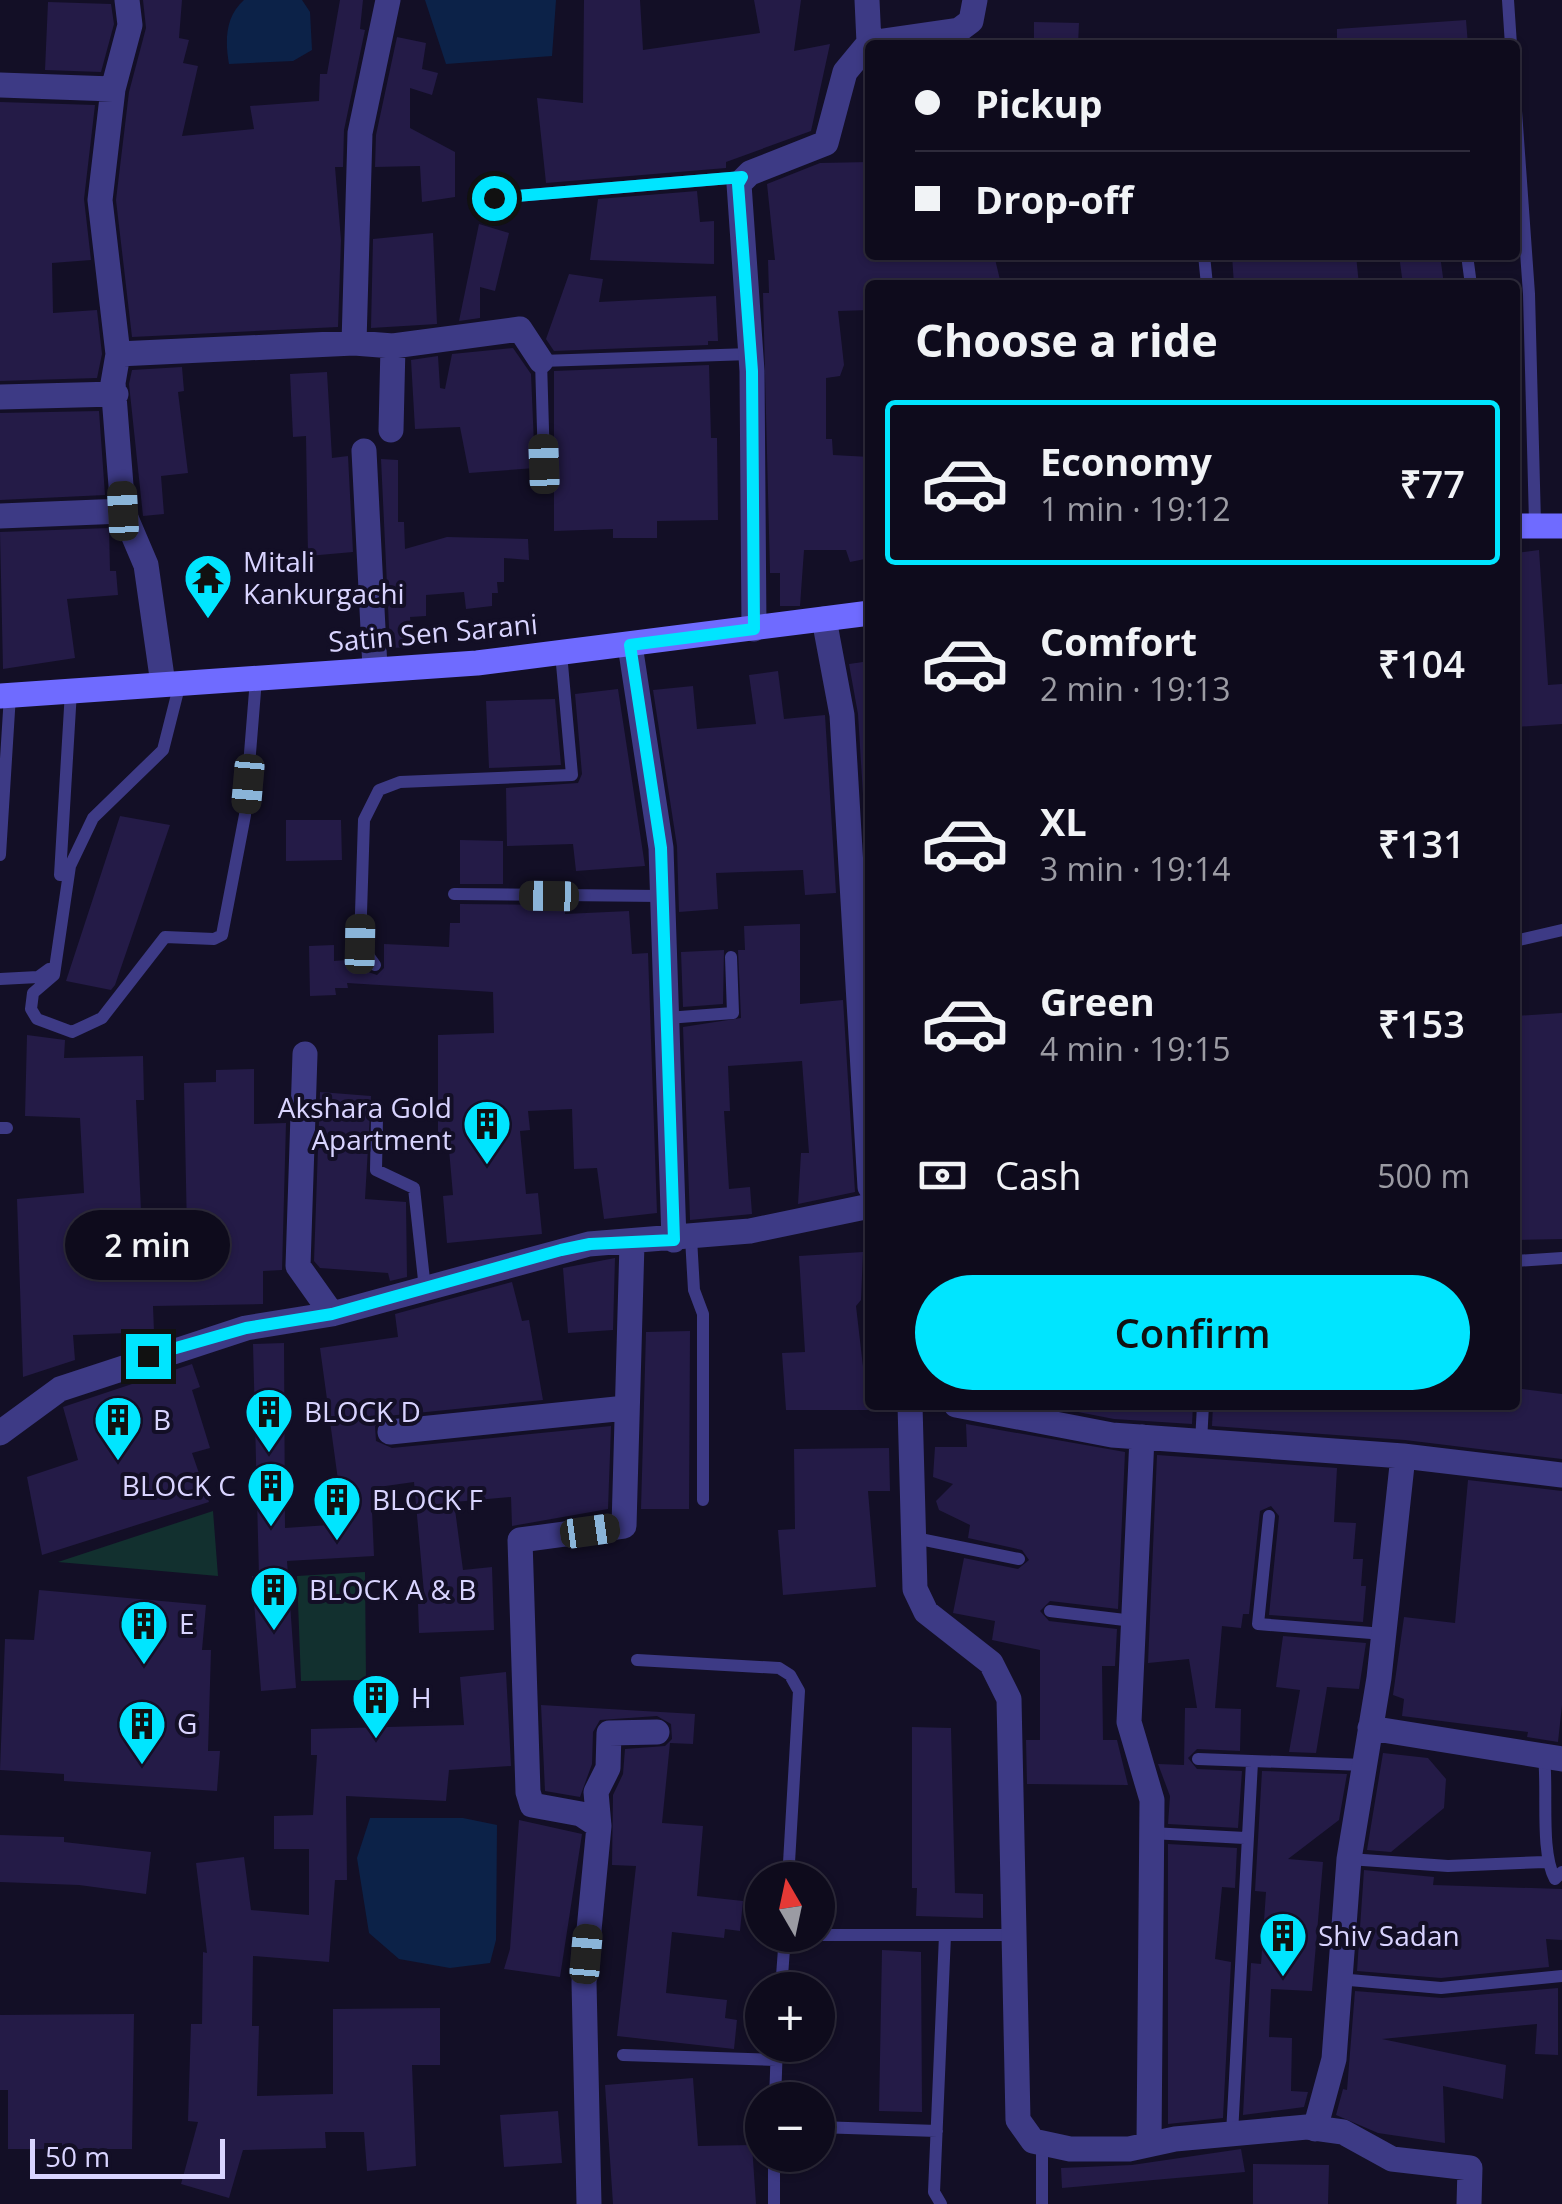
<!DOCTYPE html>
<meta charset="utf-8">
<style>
body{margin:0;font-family:"Open Sans",sans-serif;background:#1c1929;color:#f1f3f6;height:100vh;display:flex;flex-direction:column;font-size:38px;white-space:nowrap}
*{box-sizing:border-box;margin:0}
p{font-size:32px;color:#9b9ba3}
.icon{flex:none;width:55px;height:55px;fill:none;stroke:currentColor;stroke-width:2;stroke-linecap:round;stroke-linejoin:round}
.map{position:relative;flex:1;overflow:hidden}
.panel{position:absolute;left:865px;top:280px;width:655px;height:1130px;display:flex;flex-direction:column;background:#0e0b1c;border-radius:10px;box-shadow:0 2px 8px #0004,0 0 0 2px #2e2b3b}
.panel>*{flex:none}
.hud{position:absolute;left:865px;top:40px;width:655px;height:220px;border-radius:10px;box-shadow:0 2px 8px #0004,0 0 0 2px #2e2b3b;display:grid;align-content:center;height:220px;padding:0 50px;background:#0e0b1c}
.needle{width:65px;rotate:351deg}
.controls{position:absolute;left:745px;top:1862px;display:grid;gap:20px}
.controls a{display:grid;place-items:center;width:90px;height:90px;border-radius:50%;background:#0e0b1c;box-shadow:0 2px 8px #0004,0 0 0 2px #2e2b3b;font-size:50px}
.scale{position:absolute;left:30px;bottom:25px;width:195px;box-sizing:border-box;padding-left:10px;border:5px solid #d9d4ff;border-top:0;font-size:28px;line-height:35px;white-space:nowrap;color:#d9d4ff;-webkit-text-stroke:8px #130f26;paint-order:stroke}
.end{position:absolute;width:45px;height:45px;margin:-22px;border:12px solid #00e5ff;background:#111;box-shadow:0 0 0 5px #111}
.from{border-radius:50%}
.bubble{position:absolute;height:70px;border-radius:35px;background:#0e0b1c;box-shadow:0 2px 8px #0004,0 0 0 2px #2e2b3b;font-size:32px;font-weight:600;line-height:70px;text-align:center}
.car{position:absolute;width:30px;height:60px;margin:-30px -15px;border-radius:12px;box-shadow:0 0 8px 2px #0007;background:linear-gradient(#222 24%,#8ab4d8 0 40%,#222 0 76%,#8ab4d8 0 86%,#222 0)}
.hud b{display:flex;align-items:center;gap:35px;height:95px;font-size:38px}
.hud b+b{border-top:2px solid #2e2b3b}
.hud i{width:25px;height:25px;background:#f1f3f6}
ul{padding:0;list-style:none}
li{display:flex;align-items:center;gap:30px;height:165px;margin:0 20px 15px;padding:0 30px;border:5px solid transparent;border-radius:10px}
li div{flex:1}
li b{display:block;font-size:38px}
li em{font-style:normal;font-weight:600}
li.active{border-color:#00e5ff}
li>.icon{width:90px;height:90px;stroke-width:1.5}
h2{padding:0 50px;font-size:45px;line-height:120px}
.pay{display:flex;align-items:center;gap:25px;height:110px;padding:0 50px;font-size:38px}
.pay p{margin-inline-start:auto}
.cta{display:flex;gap:20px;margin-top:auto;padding:20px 50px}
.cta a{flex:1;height:115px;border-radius:60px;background:#00e5ff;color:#111;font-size:40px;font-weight:600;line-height:115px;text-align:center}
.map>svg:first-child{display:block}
.green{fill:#12302f}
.water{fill:#0c2248}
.building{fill:#241b47}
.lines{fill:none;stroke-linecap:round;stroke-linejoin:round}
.service{stroke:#3d3a85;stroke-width:12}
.minor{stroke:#3d3a85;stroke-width:25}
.secondary{stroke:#6f6bff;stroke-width:25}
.route{stroke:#00e5ff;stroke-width:12}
.labels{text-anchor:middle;stroke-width:8;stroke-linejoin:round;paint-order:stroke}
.poi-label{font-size:28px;fill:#d9d4ff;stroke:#130f26;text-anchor:start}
.street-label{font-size:28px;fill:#d9d4ff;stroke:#130f26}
</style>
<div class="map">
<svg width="1562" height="2204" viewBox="0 0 1562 2204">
<rect width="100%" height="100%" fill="#130f26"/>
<path class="green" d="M213 1511 218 1576 58 1562Z
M365 1572 366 1680 301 1681 297 1576Z"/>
<path class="water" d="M244 0H302L310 12 312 50 293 61 229 64C225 41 225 17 244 0Z
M425 0H556L552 56 446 64Z
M370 1818H463L497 1825 496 1940 490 1963 450 1968 399 1959 369 1933 357 1858Z"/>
<path class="building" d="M143 0H182L179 38 189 40 183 63 198 66 182 136 254 129 250 106 319 101 320 74H327L340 0H363L360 29 365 30 344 130 343 167H335L341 240 338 327 132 337 116 200 129 92 146 28Z
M584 0H640L643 50 760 33 754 0H801L794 51 830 44 811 131 726 162V168L546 183 537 98 583 103Z
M48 2 111 4 114 24 101 72 45 70Z
M1466 20 1468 45H1337V29Z
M1034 22 1079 23 1078 45H1034Z
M397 37 426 43 422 69 438 73 432 95 410 88V128L455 152V197L422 202 420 166 375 167 376 135Z
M0 102 95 105 84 199 91 260 52 263 53 313 97 310 102 354 97 378 0 381Z
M870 162V255H985L987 260 995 259 1001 284 870 285V310L838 311 844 365 840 376 826 378V439H832L833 455 870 457V558L850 562 846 550H804L800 606H780V573H770L763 293H769L768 260H775L767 184 820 163Z
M697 191 700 222 714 221V264L590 260 598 199Z
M479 224 509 233 495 291 480 287V318L459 321Z
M433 233 437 324 371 328 373 239Z
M1232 255H1356L1359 285H1234Z
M1399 255H1440L1444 285H1403Z
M569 274 603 279 599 302 716 296 718 341H708V345L554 351 546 339Z
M513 348 531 374 535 468 469 473 460 427 415 429 411 360 438 356 440 388 445 389 452 354Z
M709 365 711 438H717L718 520 657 521V538H613V529L554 531V371Z
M182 367 184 391 178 392 188 473 161 476 164 514 143 516 129 384 132 370Z
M327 372 332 458 348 456 353 552 308 556 306 436 293 437 290 374Z
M99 411 105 495 0 500V413Z
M381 459 398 460V522H404L405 549 447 537 528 539 529 560 504 558V582H497L498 593H492V606L466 609 464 592 426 595V616L410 617 413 647 390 648Z
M109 528 110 571H116L118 595 67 599 75 658 3 669 0 532Z
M1539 550 1548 685 1562 684V724L1515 727V553Z
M870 661V891H869L858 714 849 664Z
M778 671 784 719 825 715 836 893 805 895 803 870 716 873 718 909 679 912 677 846 653 690 693 686 697 729 756 724 749 675Z
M618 689 645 866 576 871 573 844 507 846 506 788 578 783 582 774 575 694Z
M555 699 561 765 489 768 486 701Z
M120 816 170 825 115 985 111 990 66 981Z
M286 820H341L342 860 286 861Z
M460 840 503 841V884H460Z
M460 904 566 905 565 914 629 911 632 954 648 953 657 1213 604 1219 597 1168 574 1169 572 1109 528 1111 530 1130 520 1131 526 1194 538 1193 542 1234 447 1243 443 1196 453 1195 448 1138 438 1139V1035L494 1033 493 992 347 983 348 988H335L336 995 310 996 309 946 334 945V961L359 959 368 972 377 975 384 968V944L449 947 450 923H460Z
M800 924V1004L843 1000 855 1192 798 1204 801 1153H809L802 1061 728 1066 730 1111H724L729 1189 750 1187 752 1214 690 1220 683 1027 741 1018 738 950H745L744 926Z
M724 950 723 1004 683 1007 681 952Z
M1562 1013V1239L1515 1240V1016Z
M27 1035 65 1040 64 1058 143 1056 144 1100H136L142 1233 187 1232 184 1083 216 1082V1070L254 1069V1124L286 1123 282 1270 263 1271V1304L153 1306 154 1332 73 1335 75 1360 23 1377 17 1199 84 1193 80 1118 25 1116Z
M320 1092 371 1096 365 1199 406 1202 407 1277 390 1281 388 1273 320 1268 314 1261Z
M863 1252 861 1300 856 1306 868 1410H786L782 1353 805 1352 799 1256Z
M615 1258 613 1330 568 1333 563 1268Z
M512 1282 522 1321 529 1320 543 1400 387 1416 375 1426 376 1441 392 1448 611 1426 608 1509 512 1526 511 1497 454 1502 463 1570 492 1567 494 1630 419 1633 418 1604H425L414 1482 371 1488 374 1556 287 1561 296 1688 261 1691 252 1576H259L253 1344 284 1343 285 1528 344 1524 320 1348 398 1337 395 1314Z
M690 1331 689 1509H641L646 1332Z
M192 1364 200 1387 192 1390 210 1448 192 1453 209 1502 42 1555 27 1477 78 1460 63 1407Z
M1515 1388 1562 1394V1459L1405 1440 1212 1426 1213 1405H1515Z
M1042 1405H1193L1192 1424 1114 1419Z
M966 1424 1125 1452 1118 1609 1050 1601 1040 1611 1049 1621 1117 1629 1115 1666H1102L1103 1740H1117L1128 1785 1027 1784 1026 1740H1040V1650L992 1640 995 1621 953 1613 964 1558 1018 1569 1029 1560 1022 1550 968 1538 970 1525 939 1510 936 1501 953 1484 933 1477 935 1447H967Z
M889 1448 890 1491H868L876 1587 783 1595 778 1530 795 1529 794 1449Z
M1157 1455 1337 1468 1334 1522 1356 1523 1353 1559H1363L1361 1586H1366L1363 1622 1269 1615 1279 1516 1271 1506 1260 1511 1249 1614H1243L1241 1628 1222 1626 1215 1708 1241 1709 1240 1751 1197 1749 1188 1758 1197 1769 1242 1771 1238 1828 1168 1824 1170 1796 1158 1764 1184 1765 1185 1708H1197L1189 1659 1148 1663Z
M1468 1480 1562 1491V1705L1558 1742 1527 1737 1528 1732 1402 1716 1404 1699 1393 1695 1404 1617 1455 1623Z
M39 1590 206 1605 202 1650H211L208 1751H220L217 1791 64 1781V1774L0 1770 5 1639 34 1640Z
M1283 1636 1366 1643 1359 1689 1327 1687 1316 1753 1289 1752 1300 1690 1276 1687Z
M506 1672 511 1766 449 1770 446 1801 346 1796 347 1880H335L329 1962 253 1956 252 2026H259L257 2096 333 2094V2009L440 2008V2065H412L416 2166 367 2171 364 2132H325L326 2148 243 2150 229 2198 181 2184 198 2122 188 2121 191 2024H202L203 1952 207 1953 196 1863 244 1857 251 1910 309 1915V1849H274V1816L313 1815 317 1755H311V1729L464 1725 460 1677Z
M541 1705 695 1714 693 1744 670 1743 662 1823 703 1826 697 1896 743 1901 740 1931 725 1929 724 1938 672 1932 666 1993 727 2000 725 2018 737 2020 734 2049 617 2036 636 1866 612 1865 613 1795 623 1774 625 1749 665 1746 672 1739 671 1724 657 1716 600 1720 593 1732 592 1764 580 1797 545 1791Z
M912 1727 951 1728 955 1893 983 1894V1918L916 1916 917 1888H912Z
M1383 1753 1428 1758 1446 1779 1444 1808 1391 1852 1367 1850Z
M1262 1771 1347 1774 1339 1820 1288 1859 1323 1862 1312 1991 1271 1989 1269 2037 1292 2038 1291 2091 1308 2092 1304 2107 1243 2115 1251 1963 1261 1964 1266 1892 1255 1891Z
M519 1820 582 1834 560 1977 504 1969 510 1949Z
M0 1835 64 1837V1842L151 1852 146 1894 79 1885 0 1882Z
M1168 1844 1237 1848 1235 1888 1222 1887 1215 1959 1231 1962 1223 2118 1168 2124Z
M1364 1870 1434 1877 1433 1885 1562 1889V1940L1546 1939 1549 1967 1441 1978 1357 1971Z
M882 1950 921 1952 922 2112 879 2111Z
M1558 1988V2055L1535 2054 1537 2024 1382 2039 1506 2065 1503 2099 1443 2086 1445 2143 1378 2133 1336 2115 1343 2089 1347 2090 1355 1991 1442 1998Z
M134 2014 132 2149H8V2090H0V2015Z
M693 2078 698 2146 752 2145 756 2204H613L605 2085Z
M558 2111 562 2163 504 2167 500 2115Z
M1241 2149 1245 2172 1062 2188 1061 2168 1132 2165Z
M1253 2164 1329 2165 1328 2204H1253Z"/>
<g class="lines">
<path class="service" d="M1508 0 1511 45
M1515 97 1529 294 1535 523
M493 198 742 177
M1204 255 1207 285
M1467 255 1471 285
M544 464 541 361 750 354
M180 683 163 750 93 818 70 866 54 975 33 993 31 1009 37 1019 72 1032 102 1018 165 937 214 939 222 935 245 815 256 679
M0 855 10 695
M60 875 71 691
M454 894 662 896
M1515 941 1562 930
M375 965 360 944 364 820 379 790 400 782 572 775 561 653
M0 979 38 977 49 969
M667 1018 733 1013 731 957
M377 1118 376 1170 414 1188 425 1289
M0 1128H7
M691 1238 694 1290 703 1314V1500
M1515 1261 1562 1258
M1201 1442 1203 1405
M1269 1516 1258 1624 1384 1634
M915 1538 1019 1559
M1050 1611 1133 1621
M637 1660 779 1668 790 1675 799 1691 788 1880
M1544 1757C1548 1791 1540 1852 1555 1879L1562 1872
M1198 1759 1364 1765
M1151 1833 1245 1838
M1349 1859 1448 1866 1545 1862
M818 1935H1013
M1338 1979 1441 1988 1562 1976
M781 1990 785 1935
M623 2055 776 2060
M775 2100 777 2045
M818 2127 937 2131
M1232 2134 1252 1762
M774 2204V2155
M941 2204 934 2192 945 1935
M1042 2204V2143"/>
<path class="minor" d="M127 0 130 25 113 89 100 200 118 354 113 383 123 511 146 565 163 684
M867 0 869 43
M0 85 113 89
M354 343 360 133 388 0
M393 346 520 329 541 361
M118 354 354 343 393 346 391 430
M0 397 116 394
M364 451 375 668
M0 516 123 511
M824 619 842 715 870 1187
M754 629 752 371 739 184 750 173 826 143 845 72 869 43 959 30 971 21 975 0
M630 645 661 848 674 1240
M305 1054 298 1266 332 1314
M910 1405 915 1589 926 1612 991 1663 1009 1699 1018 2120 1033 2141 1070 2149H1129L1175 2139 1307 2127 1343 2132 1392 2159 1470 2168 1469 2204
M956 1405 1112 1435 1403 1456 1562 1475
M390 1432 626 1408
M0 1433 60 1389 246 1328 332 1314 589 1244 750 1231 870 1206
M1142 1437 1129 1722 1152 1800 1149 2144
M1370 1728 1562 1759
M599 1826 596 1792 608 1768 609 1733 657 1732
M1315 2129 1334 2059 1349 1859 1379 1678 1403 1456
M589 2204 584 1982 599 1826 581 1814 532 1805 528 1792 520 1540 624 1526 632 1243"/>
<path class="secondary" d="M1515 526H1562
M0 696 477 663 870 613"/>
</g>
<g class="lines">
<path class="route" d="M148 1356 246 1328 332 1314 561 1250 590 1244 674 1240 661 848 630 645 754 629 752 371 738 184 742 177 494 198"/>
</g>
<defs>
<g id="temple-pin" transform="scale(2.5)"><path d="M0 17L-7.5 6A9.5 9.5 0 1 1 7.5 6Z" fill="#00e5ff" stroke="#130f26"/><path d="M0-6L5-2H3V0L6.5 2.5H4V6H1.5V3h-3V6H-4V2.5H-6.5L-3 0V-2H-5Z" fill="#111"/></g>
<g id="building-pin" transform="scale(2.5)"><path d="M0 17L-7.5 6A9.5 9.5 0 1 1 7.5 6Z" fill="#00e5ff" stroke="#130f26"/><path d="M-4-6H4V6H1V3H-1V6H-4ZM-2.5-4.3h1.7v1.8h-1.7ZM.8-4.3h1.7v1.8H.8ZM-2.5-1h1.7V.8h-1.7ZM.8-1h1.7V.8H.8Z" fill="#111"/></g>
</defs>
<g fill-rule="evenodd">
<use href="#temple-pin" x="208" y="578"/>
<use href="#building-pin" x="487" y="1124"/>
<use href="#building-pin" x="269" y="1412"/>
<use href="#building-pin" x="118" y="1420"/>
<use href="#building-pin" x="271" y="1486"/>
<use href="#building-pin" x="337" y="1500"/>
<use href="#building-pin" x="274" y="1590"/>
<use href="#building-pin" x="144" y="1624"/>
<use href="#building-pin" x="376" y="1698"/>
<use href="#building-pin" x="142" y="1724"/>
<use href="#building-pin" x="1283" y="1936"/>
</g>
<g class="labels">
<g class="poi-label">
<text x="243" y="572">Mitali<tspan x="243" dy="32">Kankurgachi</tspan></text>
<text x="452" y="1118" text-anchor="end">Akshara Gold<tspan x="452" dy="32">Apartment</tspan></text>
<text x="304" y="1422">BLOCK D</text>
<text x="153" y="1430">B</text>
<text x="236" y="1496" text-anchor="end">BLOCK C</text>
<text x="372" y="1510">BLOCK F</text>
<text x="309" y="1600">BLOCK A &amp; B</text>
<text x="179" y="1634">E</text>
<text x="411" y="1708">H</text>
<text x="177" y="1734">G</text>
<text x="1318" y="1946">Shiv Sadan</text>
</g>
<g class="street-label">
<text transform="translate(433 633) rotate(-5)" y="10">Satin Sen Sarani</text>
</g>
</g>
</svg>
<div class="controls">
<a><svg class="needle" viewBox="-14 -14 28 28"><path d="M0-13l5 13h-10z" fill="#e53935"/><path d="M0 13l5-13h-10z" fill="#9b9ba3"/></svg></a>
<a>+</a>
<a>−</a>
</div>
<div class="scale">50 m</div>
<i class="end from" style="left:494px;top:198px"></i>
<i class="end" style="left:148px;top:1356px"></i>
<div class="bubble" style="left:65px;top:1210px;width:165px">2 min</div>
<i class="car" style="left:544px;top:464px;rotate:358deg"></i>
<i class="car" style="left:123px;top:511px;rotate:357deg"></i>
<i class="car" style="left:248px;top:784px;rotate:185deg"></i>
<i class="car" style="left:549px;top:896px;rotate:271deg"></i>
<i class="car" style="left:360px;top:944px;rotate:1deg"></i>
<i class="car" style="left:590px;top:1531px;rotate:82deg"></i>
<i class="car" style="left:586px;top:1954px;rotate:5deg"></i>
<div class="hud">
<b><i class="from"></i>Pickup</b>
<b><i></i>Drop-off</b>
</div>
<section class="panel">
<h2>Choose a ride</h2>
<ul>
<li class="active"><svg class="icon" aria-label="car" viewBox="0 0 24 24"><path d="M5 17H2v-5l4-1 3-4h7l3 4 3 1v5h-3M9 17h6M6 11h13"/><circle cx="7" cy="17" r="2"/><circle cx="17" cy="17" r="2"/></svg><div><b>Economy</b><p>1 min · 19:12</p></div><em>₹77</em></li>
<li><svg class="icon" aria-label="car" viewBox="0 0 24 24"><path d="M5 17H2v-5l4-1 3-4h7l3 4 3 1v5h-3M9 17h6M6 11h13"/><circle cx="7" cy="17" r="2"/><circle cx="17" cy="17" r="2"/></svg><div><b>Comfort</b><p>2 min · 19:13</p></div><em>₹104</em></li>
<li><svg class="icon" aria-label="car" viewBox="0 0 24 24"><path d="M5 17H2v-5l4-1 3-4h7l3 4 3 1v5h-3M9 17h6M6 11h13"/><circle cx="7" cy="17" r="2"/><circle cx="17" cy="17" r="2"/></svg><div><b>XL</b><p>3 min · 19:14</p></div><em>₹131</em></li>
<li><svg class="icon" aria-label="car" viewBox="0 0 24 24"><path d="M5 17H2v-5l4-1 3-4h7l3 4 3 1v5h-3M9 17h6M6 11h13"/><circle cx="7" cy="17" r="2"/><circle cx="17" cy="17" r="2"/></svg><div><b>Green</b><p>4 min · 19:15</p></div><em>₹153</em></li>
</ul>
<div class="pay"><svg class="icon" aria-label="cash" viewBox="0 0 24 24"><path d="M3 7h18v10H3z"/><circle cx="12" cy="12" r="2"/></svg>Cash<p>500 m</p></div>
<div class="cta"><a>Confirm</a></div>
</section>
</div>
